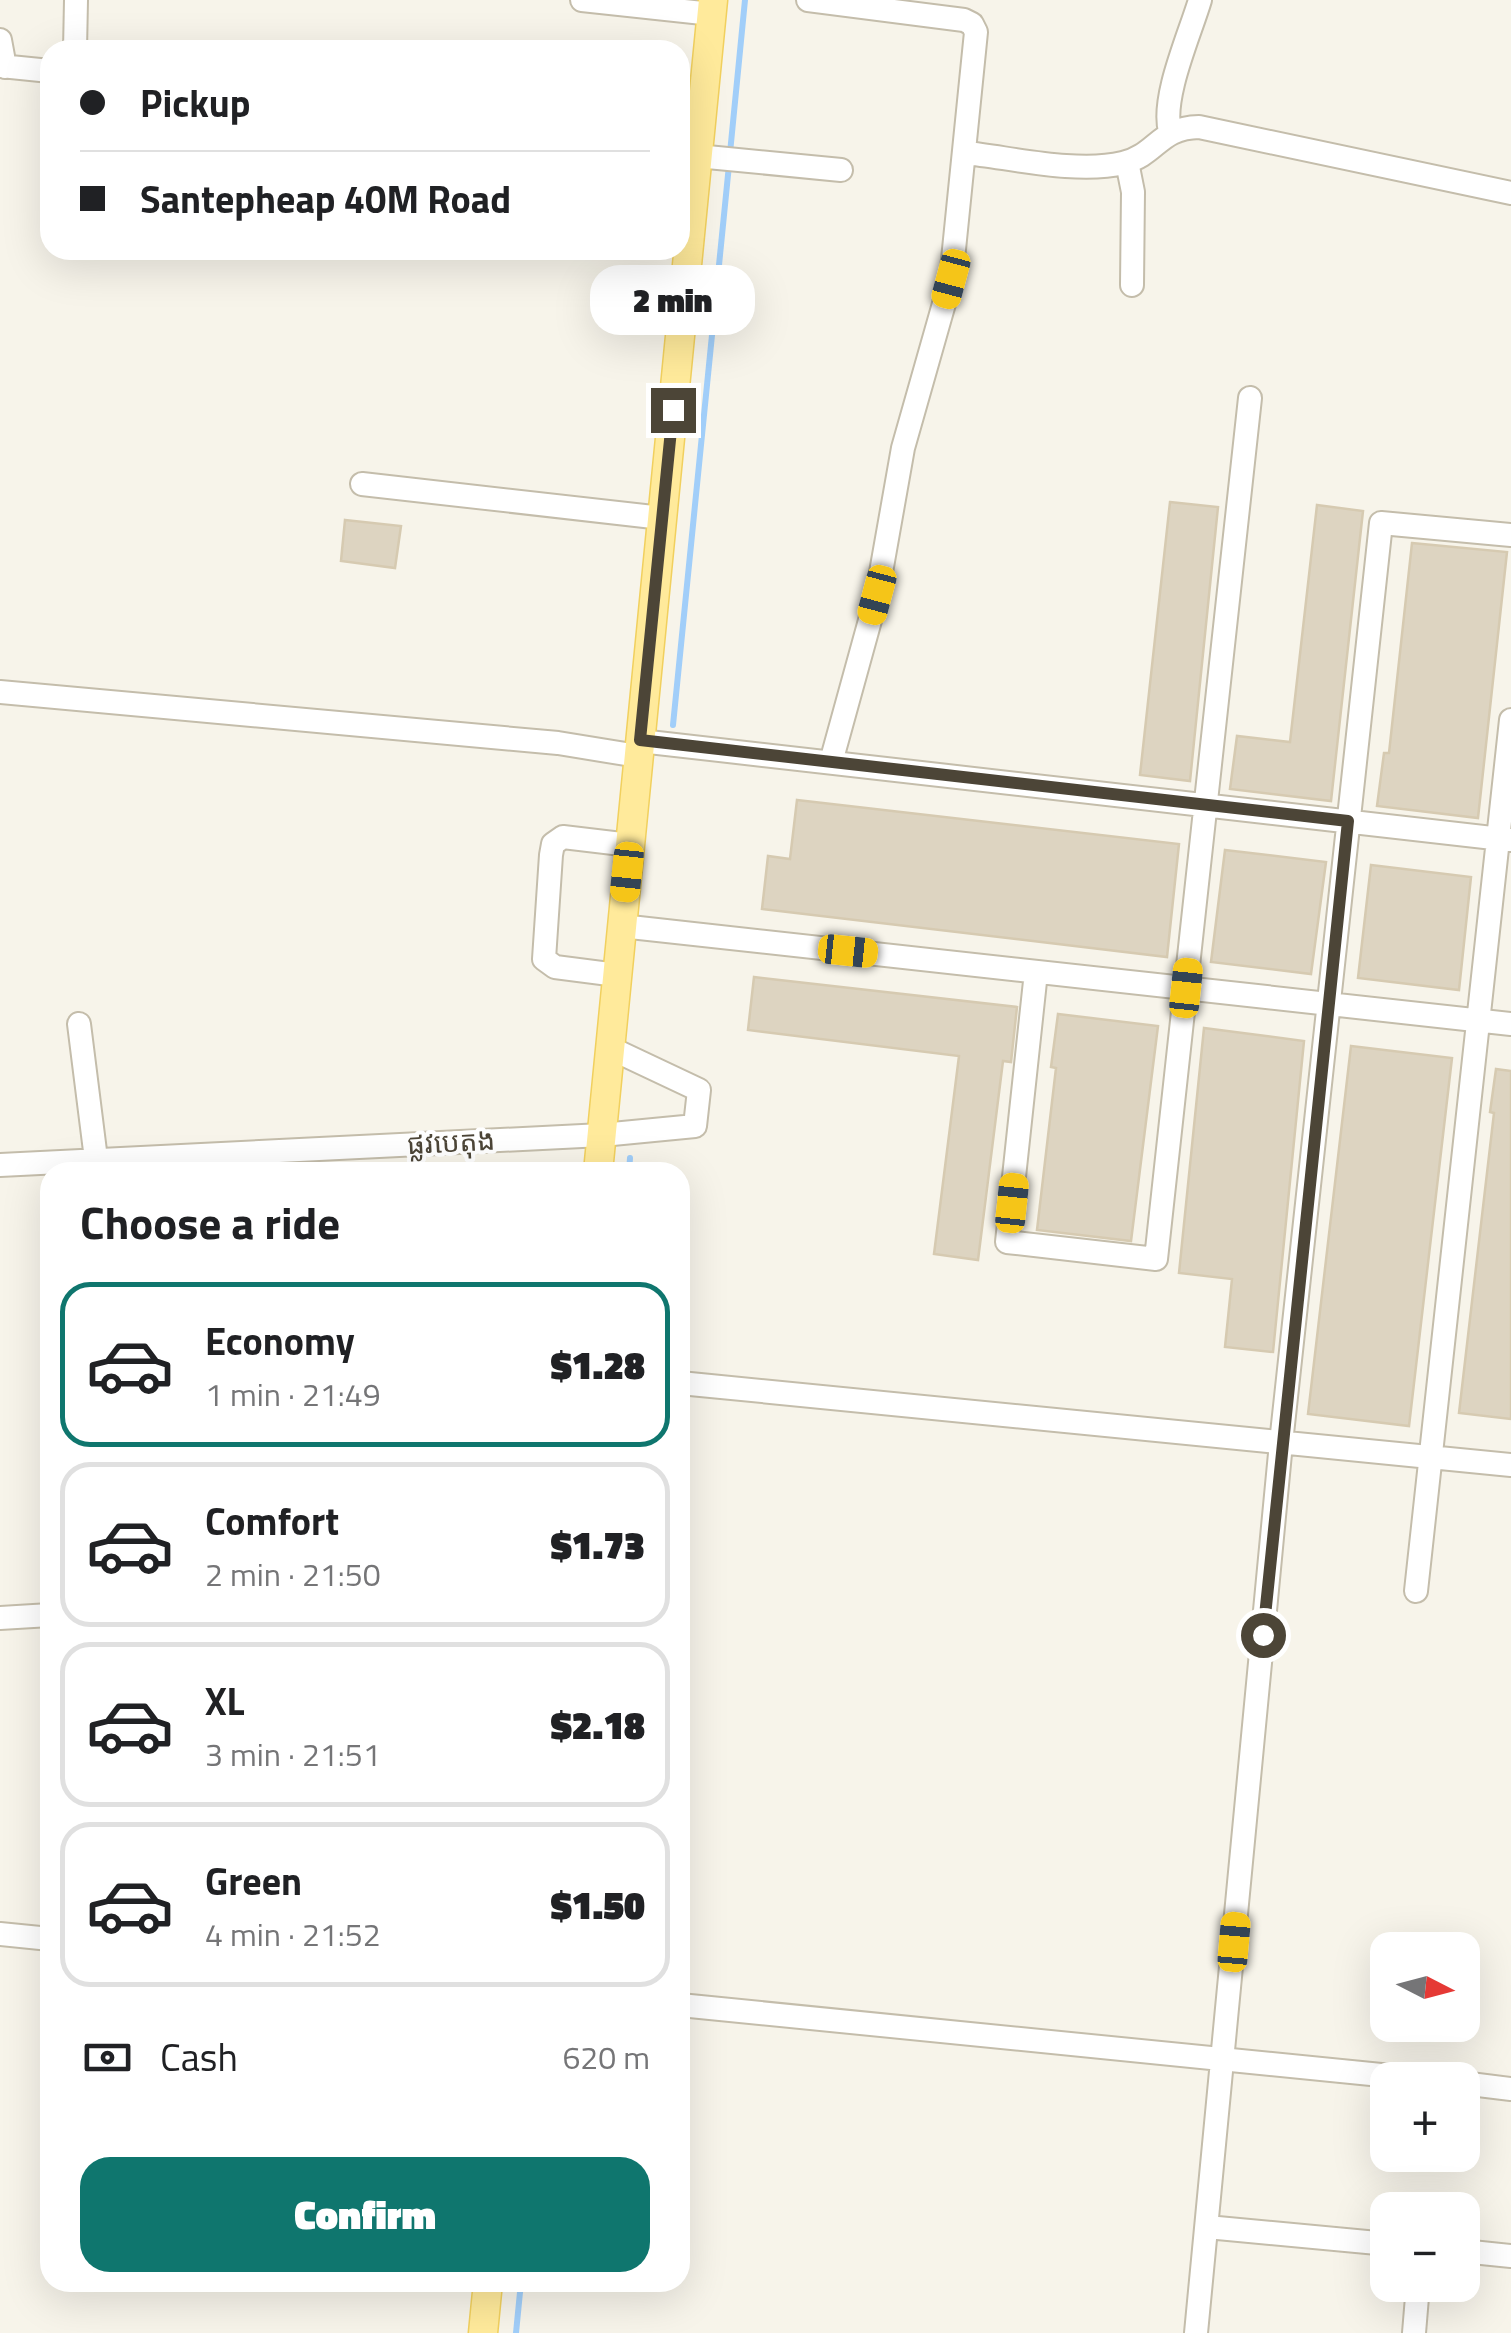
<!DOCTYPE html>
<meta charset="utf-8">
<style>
body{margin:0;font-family:"Titillium Web","Noto Sans Khmer",sans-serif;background:#f2f2f2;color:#202124;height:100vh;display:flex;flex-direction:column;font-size:38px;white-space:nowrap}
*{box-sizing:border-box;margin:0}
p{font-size:32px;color:#757577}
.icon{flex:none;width:55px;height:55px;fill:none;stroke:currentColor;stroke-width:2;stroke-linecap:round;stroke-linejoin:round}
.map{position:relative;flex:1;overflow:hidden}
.sheet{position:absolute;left:40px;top:1162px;width:650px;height:1130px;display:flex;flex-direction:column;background:#fff;border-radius:30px;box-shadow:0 10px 40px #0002}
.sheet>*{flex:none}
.top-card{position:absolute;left:40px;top:40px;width:650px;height:220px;border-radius:30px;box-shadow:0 10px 40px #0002;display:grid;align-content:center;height:220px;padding:0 40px;background:#fff}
.needle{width:65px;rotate:96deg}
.fabs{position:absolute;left:1370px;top:1932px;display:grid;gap:20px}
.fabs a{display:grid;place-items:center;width:110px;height:110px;border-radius:20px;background:#fff;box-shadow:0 10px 40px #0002;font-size:50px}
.end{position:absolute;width:45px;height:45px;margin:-22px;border:12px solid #4c4537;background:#fff;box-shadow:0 0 0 5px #fff}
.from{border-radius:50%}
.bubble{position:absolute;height:70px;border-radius:30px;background:#fff;box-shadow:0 10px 40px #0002;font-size:32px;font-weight:800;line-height:70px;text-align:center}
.car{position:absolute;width:30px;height:60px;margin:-30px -15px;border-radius:12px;box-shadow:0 0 8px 2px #0007;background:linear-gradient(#f5c518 24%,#345 0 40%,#f5c518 0 76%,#345 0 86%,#f5c518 0)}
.top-card b{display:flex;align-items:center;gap:35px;height:95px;font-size:38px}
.top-card b+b{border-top:2px solid #e0e0e0}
.top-card i{width:25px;height:25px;background:#202124}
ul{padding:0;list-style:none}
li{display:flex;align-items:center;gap:30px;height:165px;margin:0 20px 15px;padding:0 20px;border:5px solid #e0e0e0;border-radius:30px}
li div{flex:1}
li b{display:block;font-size:38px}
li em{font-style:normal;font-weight:800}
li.on{border-color:#0f766e}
li>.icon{width:90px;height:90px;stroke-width:1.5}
h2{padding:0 40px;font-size:45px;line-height:120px}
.pay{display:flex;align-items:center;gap:25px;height:110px;padding:0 40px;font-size:38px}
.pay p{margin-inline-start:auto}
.cta{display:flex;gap:20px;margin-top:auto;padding:20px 40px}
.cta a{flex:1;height:115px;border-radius:30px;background:#0f766e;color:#fff;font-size:40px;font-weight:800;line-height:115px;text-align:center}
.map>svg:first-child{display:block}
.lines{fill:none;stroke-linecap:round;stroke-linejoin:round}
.stream{stroke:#a1cef9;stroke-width:6}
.building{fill:#ddd4c1;stroke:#d6cab1;stroke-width:2.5}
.minor-casing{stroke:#c4bdab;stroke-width:26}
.major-casing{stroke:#f1d05e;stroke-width:31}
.minor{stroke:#fff;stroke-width:22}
.major{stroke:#ffea9b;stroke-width:28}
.route{stroke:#4c4537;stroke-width:12}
.labels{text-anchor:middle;stroke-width:8;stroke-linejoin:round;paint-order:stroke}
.street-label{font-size:28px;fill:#4c4537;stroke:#fff}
</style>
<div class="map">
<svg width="1511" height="2333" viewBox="0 0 1511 2333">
<rect width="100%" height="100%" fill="#f7f4ea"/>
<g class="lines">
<path class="stream" d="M730 153 745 0
M673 725 729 165
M629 1172 630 1158
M516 2333 521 2282"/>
</g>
<path class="building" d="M1170 502 1218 507 1190 781 1140 775Z
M1317 505 1363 511 1331 801 1230 789 1237 736 1290 742Z
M345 520 401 526 395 568 341 561Z
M1412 543 1507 552 1478 818 1377 806 1384 753H1389Z
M797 800 1179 844 1167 957 762 909 768 856 790 859Z
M1225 850 1326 862 1311 974 1211 962Z
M1371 865 1471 877 1459 990 1358 978Z
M754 977 1017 1007 1011 1062 1003 1061 978 1260 934 1254 959 1056 748 1030Z
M1058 1014 1158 1026 1131 1241 1037 1230 1056 1068 1051 1067Z
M1204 1028 1304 1041 1273 1352 1225 1347 1232 1279 1179 1273Z
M1351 1046 1452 1058 1409 1426 1308 1414Z
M1496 1069 1511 1071V1419L1459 1413 1494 1113 1490 1112Z"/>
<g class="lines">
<g class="minor-casing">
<path id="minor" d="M582 0 712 14
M808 0 964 20 972 24 976 32 951 279 903 448 877 595 831 762
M0 40 5 67
M75 50 76 0
M0 66 50 71
M1170 131C1161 98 1190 34 1200 0
M966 153C1012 158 1078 174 1123 163 1158 154 1158 128 1199 127L1511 193
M697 156 841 170
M1127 162 1133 192 1132 285
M362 484 662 518
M0 692 558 743 638 756
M640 741 1511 840
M621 926 1511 1024
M1036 972 1007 1242 1156 1259 1250 398
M617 975 555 967 544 959 551 855 553 844 563 837 630 845
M79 1024 96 1159
M0 1165 602 1135 695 1126 699 1090 610 1048
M680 1383 1511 1465
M1416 1591 1511 720
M0 1618 50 1615
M0 1934 50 1939
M680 2005 1431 2080
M1462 2083 1511 2089
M1207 2227 1388 2244
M1462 2251 1511 2256
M1196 2333 1281 1443 1381 523 1511 535
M1414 2333 1418 2285"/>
</g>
<g class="major-casing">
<path id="major" d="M598 1172 713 0
M483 2333 488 2282"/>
</g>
<use href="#minor" class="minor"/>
<use href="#major" class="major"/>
</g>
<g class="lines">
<path class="route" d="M673 410 640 740 1348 821 1263 1635"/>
</g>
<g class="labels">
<g class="street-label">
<text transform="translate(451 1142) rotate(-3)" y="10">ផ្លូវបេតុង</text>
</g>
</g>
</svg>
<div class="fabs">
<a><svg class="needle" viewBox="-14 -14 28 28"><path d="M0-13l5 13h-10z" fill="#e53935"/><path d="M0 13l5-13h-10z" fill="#757577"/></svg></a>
<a>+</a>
<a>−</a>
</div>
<i class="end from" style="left:1263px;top:1635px"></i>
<i class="end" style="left:673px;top:410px"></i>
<div class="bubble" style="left:590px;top:265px;width:165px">2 min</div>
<i class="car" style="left:951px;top:279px;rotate:195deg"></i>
<i class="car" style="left:877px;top:595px;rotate:195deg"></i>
<i class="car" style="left:627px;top:872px;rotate:186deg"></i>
<i class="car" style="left:848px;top:951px;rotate:96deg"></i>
<i class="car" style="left:1186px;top:988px;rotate:6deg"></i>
<i class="car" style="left:1012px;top:1203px;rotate:6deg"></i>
<i class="car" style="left:1234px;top:1942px;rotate:5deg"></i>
<div class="top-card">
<b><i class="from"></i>Pickup</b>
<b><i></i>Santepheap 40M Road</b>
</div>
<section class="sheet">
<h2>Choose a ride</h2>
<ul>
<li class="on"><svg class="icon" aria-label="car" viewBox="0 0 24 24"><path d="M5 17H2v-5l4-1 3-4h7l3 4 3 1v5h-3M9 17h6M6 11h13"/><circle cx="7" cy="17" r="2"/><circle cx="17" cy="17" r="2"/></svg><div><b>Economy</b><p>1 min · 21:49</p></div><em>$1.28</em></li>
<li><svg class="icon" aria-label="car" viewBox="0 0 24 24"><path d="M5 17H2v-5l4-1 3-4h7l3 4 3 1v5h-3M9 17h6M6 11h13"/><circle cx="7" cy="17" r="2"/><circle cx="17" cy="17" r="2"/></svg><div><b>Comfort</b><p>2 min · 21:50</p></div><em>$1.73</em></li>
<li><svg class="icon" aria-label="car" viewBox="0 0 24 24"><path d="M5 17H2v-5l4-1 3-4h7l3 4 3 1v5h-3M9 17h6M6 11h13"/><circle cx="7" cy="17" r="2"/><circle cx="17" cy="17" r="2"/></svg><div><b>XL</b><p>3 min · 21:51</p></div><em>$2.18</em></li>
<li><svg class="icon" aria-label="car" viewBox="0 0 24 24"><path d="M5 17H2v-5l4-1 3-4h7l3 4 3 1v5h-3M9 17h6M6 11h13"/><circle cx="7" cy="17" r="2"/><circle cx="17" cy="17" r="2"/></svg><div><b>Green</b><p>4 min · 21:52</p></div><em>$1.50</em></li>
</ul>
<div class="pay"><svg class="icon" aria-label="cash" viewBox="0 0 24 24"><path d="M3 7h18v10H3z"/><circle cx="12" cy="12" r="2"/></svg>Cash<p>620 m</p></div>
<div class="cta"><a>Confirm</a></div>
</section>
</div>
